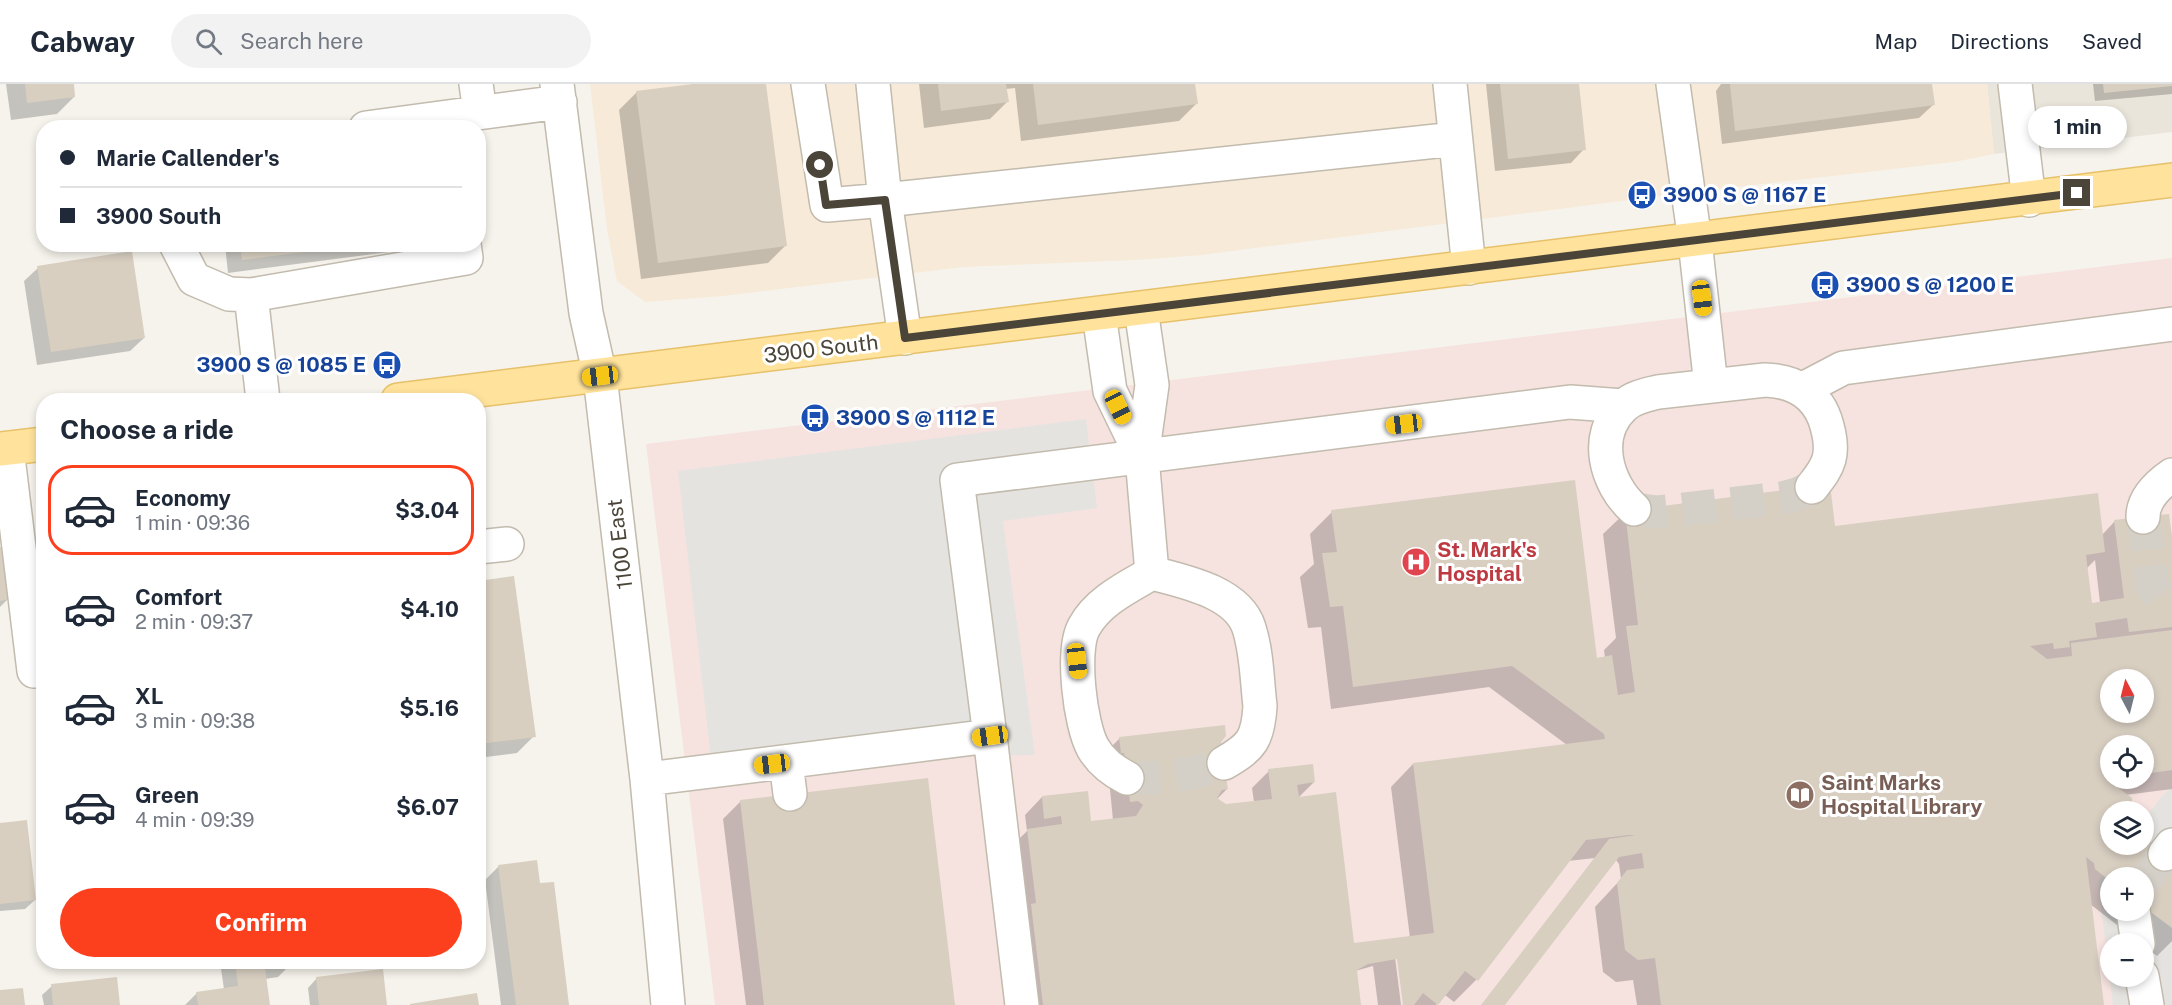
<!DOCTYPE html>
<meta charset="utf-8">
<style>
body{margin:0;font-family:"Public Sans",sans-serif;background:#f2f2f3;color:#1f2937;height:100vh;display:flex;flex-direction:column;font-size:22px;white-space:nowrap}
*{box-sizing:border-box;margin:0}
p{font-size:20px;color:#747a83}
.icon{flex:none;width:33px;height:33px;fill:none;stroke:currentColor;stroke-width:2;stroke-linecap:round;stroke-linejoin:round}
.map{position:relative;flex:1;overflow:hidden}
.drawer{position:absolute;left:36px;top:309px;width:450px;height:576px;display:flex;flex-direction:column;background:#fff;border-radius:24px;box-shadow:0 3px 9px #0003}
.drawer>*{flex:none}
.guide{position:absolute;left:36px;top:36px;width:450px;height:132px;border-radius:24px;box-shadow:0 3px 9px #0003;display:grid;align-content:center;height:132px;padding:0 24px;background:#fff}
.needle{width:39px;rotate:353deg}
.controls{position:absolute;left:2100px;top:585px;display:grid;gap:12px}
.controls a{display:grid;place-items:center;width:54px;height:54px;border-radius:50%;background:#fff;box-shadow:0 3px 9px #0003;font-size:30px}
.end{position:absolute;width:27px;height:27px;margin:-14px;border:8px solid #4b4439;background:#fff;box-shadow:0 0 0 3px #fff}
.from{border-radius:50%}
.bubble{position:absolute;height:42px;border-radius:21px;background:#fff;box-shadow:0 3px 9px #0003;font-size:20px;font-weight:700;line-height:42px;text-align:center}
.car{position:absolute;width:18px;height:36px;margin:-18px -9px;border-radius:8px;box-shadow:0 0 4px 2px #0007;background:linear-gradient(#f5c518 24%,#345 0 40%,#f5c518 0 76%,#345 0 86%,#f5c518 0)}
.guide b{display:flex;align-items:center;gap:21px;height:57px;font-size:22px}
.guide b+b{border-top:2px solid #e0e1e3}
.guide i{width:15px;height:15px;background:#1f2937}
ul{padding:0;list-style:none}
li{display:flex;align-items:center;gap:18px;height:90px;margin:0 12px 9px;padding:0 12px;border:3px solid transparent;border-radius:24px}
li div{flex:1}
li b{display:block;font-size:22px}
li em{font-style:normal;font-weight:700}
li.current{border-color:#fc3f1d}
li>.icon{width:54px;height:54px;stroke-width:1.5}
h2{padding:0 24px;font-size:27px;line-height:72px}
.button{display:flex;gap:12px;margin-top:auto;padding:12px 24px}
.button a{flex:1;height:69px;border-radius:36px;background:#fc3f1d;color:#fff;font-size:24px;font-weight:700;line-height:69px;text-align:center}
header{display:flex;align-items:center;gap:36px;box-sizing:border-box;height:84px;padding:0 30px;background:#fff;border-bottom:2px solid #e0e1e3}
header strong{font-size:28px}
nav{display:flex;gap:33px;margin-inline-start:auto;font-size:21px}
.search{width:420px;height:54px;background:#f2f2f3;display:flex;align-items:center;gap:15px;box-sizing:border-box;padding:0 21px;border-radius:33px;color:#747a83;font-size:22px}
.map>svg:first-child{display:block}
.residential{fill:#eae5da}
.commercial{fill:#f7ead8}
.medical{fill:#f6e3e0;fill-rule:evenodd}
.parking{fill:#e5e3e0;fill-rule:evenodd}
.shadow{fill:#0003;fill-rule:evenodd}
.building{fill:#d8cfc1;fill-rule:evenodd}
.lines{fill:none;stroke-linecap:round;stroke-linejoin:round}
.minor-tunnel{stroke:#d4d0c8;stroke-width:33;stroke-dasharray:33 16;stroke-linecap:butt}
.minor-casing{stroke:#c2bbae;stroke-width:36}
.major-casing{stroke:#e6c16a;stroke-width:36}
.minor{stroke:#fff;stroke-width:33}
.major{stroke:#ffe39c;stroke-width:33}
.route{stroke:#4b4439;stroke-width:8}
.labels{text-anchor:middle;stroke-width:6;stroke-linejoin:round;paint-order:stroke}
.transit-label{font-size:21px;font-weight:bold;fill:#164399;stroke:#fff;text-anchor:start}
.street-label{font-size:21px;fill:#4b4439;stroke:#fff}
.health-label{font-size:21px;font-weight:bold;fill:#be3a42;stroke:#fff;text-anchor:start}
.education-label{font-size:21px;font-weight:bold;fill:#785e54;stroke:#fff;text-anchor:start}
</style>
<header>
<strong>Cabway</strong>
<div class="search"><svg class="icon" aria-label="search" viewBox="0 0 24 24"><circle cx="10" cy="10" r="6"/><path d="M15 15l6 6"/></svg>Search here</div>
<nav><a>Map</a><a>Directions</a><a>Saved</a></nav>
</header>
<div class="map">
<svg width="2172" height="921" viewBox="0 0 2172 921">
<rect width="100%" height="100%" fill="#f6f3ec"/>
<path class="residential" d="M1987 0H2172V48L1994 70Z"/>
<path class="commercial" d="M590 0H1987L1994 70 1954 78 1660 112 1201 171 1137 176 963 183 723 212 645 218 617 197 607 145Z"/>
<path class="medical" d="M2172 174V921H715L646 360ZM2110 596H2144V628H2110ZM2110 662H2144V694H2110ZM2110 728H2144V760H2110ZM2110 794H2144V826H2110ZM2110 860H2144V892H2110Z"/>
<path class="parking" d="M1086 335 1097 424 1003 437 1035 671 976 672 714 701 678 387Z
M2172 703V921H2113L2098 797 2125 761 2144 760V736L2161 713ZM2110 794H2144V826H2110ZM2110 860H2144V892H2110Z"/>
<path class="shadow" d="M6 0H72L74 13 57 30 11 36Z
M705 0H765L785 162 768 179 641 195 619 26 636 9Z
M919 0H1194L1196 20 1179 37 1021 57 1015 4 1006 5 1007 18 990 35 924 44Z
M1486 0H1577L1584 65 1571 79 1495 87Z
M1721 0H1930L1933 21 1919 34 1722 60 1716 7Z
M2093 0H2172V10L2095 17Z
M225 160H424L420 164 228 189Z
M38 184 144 254 130 267 37 281 24 197Z
M1332 428 1596 575 1605 574 1604 566 1616 554 1603 450 1626 428 1833 444 2102 451 2115 437 2172 465V705L2125 711 2110 728V760H2144V755L2172 777V857L2157 872 2090 820 2102 921H1637L1633 896 1616 898 1603 888 1595 823 1621 795 1619 780 1616 776 1503 921H1482L1595 774 1568 777 1476 896 1454 918 1445 911 1436 921H1404L1398 873H1395L1401 921H1378L1373 882 1355 887 1360 921H1024L1011 763 1027 747 1025 731 1042 713 1090 738 1113 736 1108 685 1103 671 1120 654 1219 657 1227 705 1216 716 1226 722 1254 718 1252 704 1269 687 1314 698 1297 715 1352 861 1410 854 1391 703 1413 680 1567 661 1489 603 1331 625 1321 543 1308 544 1300 493 1314 480 1310 450ZM2095 476 2100 519 2091 520 2086 485ZM2110 596H2144V628H2110ZM2110 662H2144V694H2110ZM2110 794H2144V826H2110Z
M0 465 8 515 0 523Z
M44 469V527L37 475Z
M478 499 534 652 517 669 478 674Z
M741 717 953 921H746L723 735Z
M0 740 35 816 25 825 0 827Z
M499 782 568 921H501L485 796Z
M220 878H291V880L278 893 265 895 269 921H185L197 909 224 905Z
M317 894 385 921H310L308 904Z
M52 902 118 921H44L42 911Z"/>
<path class="building" d="M25 0H74L75 13 27 19Z
M693 0H766L787 162 658 179 636 7Z
M938 0H1006L1009 18 941 27Z
M1033 0H1195L1198 20 1038 41Z
M1500 0H1579L1586 66 1508 75Z
M1730 0H1932L1935 21 1735 47Z
M2103 0H2172V2L2104 9Z
M240 160H351V162L242 176Z
M132 167 145 254 51 268 37 182Z
M1575 396 1597 574 1612 571 1618 611 1635 608 1626 542 1638 541 1625 427 1830 400 1835 442 2098 409 2105 468 2086 471 2092 519 2124 514 2114 436 2169 430 2172 452V543L2129 548 2127 534 2095 539 2097 553 2069 557 2070 563 2054 565 2053 559 2030 562 2047 575 2072 572 2071 559 2172 546V686L2144 690V662H2110V694H2105L2132 714 2133 728H2110V760H2144V753L2172 775V844L2144 823V794H2110V797L2095 785 2094 779 2086 773 2104 921H1661L1655 874 1638 876 1625 866 1617 799 1627 786 1644 784 1642 769 1619 773 1505 921H1481L1609 755 1636 751H1629L1586 756 1478 897 1465 887 1438 921 1423 909 1414 921H1403L1397 875 1368 880 1357 886 1361 921H1043L1031 820 1036 819 1027 745 1062 740 1061 732 1044 735 1042 712 1088 707 1091 737 1136 732 1143 721 1138 717 1130 718 1124 669H1121L1119 653 1225 641 1226 652 1221 658 1228 705 1222 706 1217 714 1226 720 1272 715 1268 685 1313 680 1315 698 1297 701 1299 713 1336 708 1354 859 1434 849 1413 679 1605 655 1604 650 1512 582 1353 603 1343 522 1330 523 1322 469 1337 468 1331 426ZM2110 596H2144V628H2110Z
M0 463H2L10 515 0 517Z
M514 492 536 653 478 660V497Z
M928 694 955 921H764L740 716Z
M27 736 36 816 0 820V739Z
M537 776 540 799 554 798 569 921H516L498 781Z
M235 878H292L293 880 265 884 270 921H198L196 908 238 902Z
M383 885 387 921H319L316 893Z
M117 893 120 921H53L51 900Z
M23 904 25 921H0V906Z
M477 909 479 921H410V920Z"/>
<g class="lines">
<path class="minor-tunnel" d="M1634 425 1658 428 1782 414 1797 410 1812 403
M2143 433 2152 502 2162 515 2172 517
M1127 694C1158 695 1195 691 1224 679
M2144 797 2165 770"/>
<g class="minor-casing">
<path id="minor" d="M476 0 480 28
M557 0 586 229 600 292 647 695 668 921
M808 0 827 121 885 116 873 0
M1450 0 1469 184
M1673 0 1695 157 1711 302
M2015 0 2029 116
M366 44 560 18
M176 160 194 195 229 210 251 211 466 174 464 160
M251 211 263 316
M1141 225 1152 301 1142 373 1152 489
M1099 230 1110 307 1142 373
M905 254 885 116 1455 55
M1803 305 1843 284 2172 240
M7 365 34 587
M1634 425C1606 400 1592 351 1624 322 1633 313 1646 311 1658 308L1765 296C1796 297 1819 311 1827 342 1830 353 1832 364 1829 375 1826 386 1819 394 1812 403
M2143 433C2143 415 2159 400 2172 391
M478 463 507 460
M990 652 1022 921
M786 678 790 710
M1127 694C1113 687 1101 678 1093 664 1080 641 1071 566 1084 543 1098 517 1128 503 1152 489 1183 497 1238 508 1249 544 1257 569 1257 597 1260 622 1258 655 1252 663 1224 679
M647 695 990 652 957 396 1570 318 1623 322
M2165 770 2172 761
M2133 826 2138 860
M2142 892 2147 921"/>
</g>
<g class="major-casing">
<path id="major" d="M398 316 2172 96
M0 365 44 360"/>
</g>
<use href="#minor" class="minor"/>
<use href="#major" class="major"/>
</g>
<g class="lines">
<path class="route" d="M820 81 826 121 885 116 905 254 2077 109"/>
</g>
<defs>
<g id="bus-disc" transform="scale(1.5)"><circle r="9.5" fill="#1a4fb4" stroke="#fff"/><path d="M-5-6H5V4H4V6H2V4H-2V6H-4V4H-5ZM-3.5-4V0h7V-4ZM-3.5 1.2v1.5H-2V1.2ZM2 1.2v1.5H3.5V1.2Z" fill="#fff"/></g>
<g id="hospital-disc" transform="scale(1.5)"><circle r="9.5" fill="#e0444e" stroke="#fff"/><path d="M-5-5h3v3.5h4V-5h3V5h-3V1.5h-4V5h-3Z" fill="#fff"/></g>
<g id="library-disc" transform="scale(1.5)"><circle r="9.5" fill="#8d6e63" stroke="#fff"/><path d="M-6-4Q-3-5.5-.7-3.5V5Q-3 3-6 4ZM6-4Q3-5.5 .7-3.5V5Q3 3 6 4Z" fill="#fff"/></g>
</defs>
<g fill-rule="evenodd">
<use href="#bus-disc" x="1642" y="111"/>
<use href="#bus-disc" x="1825" y="201"/>
<use href="#bus-disc" x="387" y="281"/>
<use href="#bus-disc" x="815" y="334"/>
<use href="#hospital-disc" x="1416" y="478"/>
<use href="#library-disc" x="1800" y="711"/>
</g>
<g class="labels">
<g class="transit-label">
<text x="1663" y="118">3900 S @ 1167 E</text>
<text x="1846" y="208">3900 S @ 1200 E</text>
<text x="366" y="288" text-anchor="end">3900 S @ 1085 E</text>
<text x="836" y="341">3900 S @ 1112 E</text>
</g>
<g class="street-label">
<text transform="translate(821 265) rotate(-7)" y="7">3900 South</text>
<text transform="translate(620 460) rotate(-97)" y="7">1100 East</text>
</g>
<g class="health-label">
<text x="1437" y="473">St. Mark's<tspan x="1437" dy="24">Hospital</tspan></text>
</g>
<g class="education-label">
<text x="1821" y="706">Saint Marks<tspan x="1821" dy="24">Hospital Library</tspan></text>
</g>
</g>
</svg>
<div class="controls">
<a><svg class="needle" viewBox="-14 -14 28 28"><path d="M0-13l5 13h-10z" fill="#e53935"/><path d="M0 13l5-13h-10z" fill="#747a83"/></svg></a>
<a><svg class="icon" aria-label="locate" viewBox="0 0 24 24"><circle cx="12" cy="12" r="6"/><path d="M12 2v4M12 18v4M2 12h4M18 12h4"/></svg></a>
<a><svg class="icon" aria-label="layers" viewBox="0 0 24 24"><path d="M12 4l9 5-9 5-9-5zM3 14l9 5 9-5"/></svg></a>
<a>+</a>
<a>−</a>
</div>
<i class="end from" style="left:820px;top:81px"></i>
<i class="end" style="left:2077px;top:109px"></i>
<div class="bubble" style="left:2028px;top:22px;width:99px">1 min</div>
<i class="car" style="left:1702px;top:214px;rotate:173deg"></i>
<i class="car" style="left:600px;top:292px;rotate:263deg"></i>
<i class="car" style="left:1118px;top:323px;rotate:154deg"></i>
<i class="car" style="left:1404px;top:340px;rotate:263deg"></i>
<i class="car" style="left:1077px;top:577px;rotate:173deg"></i>
<i class="car" style="left:990px;top:652px;rotate:262deg"></i>
<i class="car" style="left:772px;top:680px;rotate:263deg"></i>
<div class="guide">
<b><i class="from"></i>Marie Callender's</b>
<b><i></i>3900 South</b>
</div>
<section class="drawer">
<h2>Choose a ride</h2>
<ul>
<li class="current"><svg class="icon" aria-label="car" viewBox="0 0 24 24"><path d="M5 17H2v-5l4-1 3-4h7l3 4 3 1v5h-3M9 17h6M6 11h13"/><circle cx="7" cy="17" r="2"/><circle cx="17" cy="17" r="2"/></svg><div><b>Economy</b><p>1 min · 09:36</p></div><em>$3.04</em></li>
<li><svg class="icon" aria-label="car" viewBox="0 0 24 24"><path d="M5 17H2v-5l4-1 3-4h7l3 4 3 1v5h-3M9 17h6M6 11h13"/><circle cx="7" cy="17" r="2"/><circle cx="17" cy="17" r="2"/></svg><div><b>Comfort</b><p>2 min · 09:37</p></div><em>$4.10</em></li>
<li><svg class="icon" aria-label="car" viewBox="0 0 24 24"><path d="M5 17H2v-5l4-1 3-4h7l3 4 3 1v5h-3M9 17h6M6 11h13"/><circle cx="7" cy="17" r="2"/><circle cx="17" cy="17" r="2"/></svg><div><b>XL</b><p>3 min · 09:38</p></div><em>$5.16</em></li>
<li><svg class="icon" aria-label="car" viewBox="0 0 24 24"><path d="M5 17H2v-5l4-1 3-4h7l3 4 3 1v5h-3M9 17h6M6 11h13"/><circle cx="7" cy="17" r="2"/><circle cx="17" cy="17" r="2"/></svg><div><b>Green</b><p>4 min · 09:39</p></div><em>$6.07</em></li>
</ul>
<div class="button"><a>Confirm</a></div>
</section>
</div>
